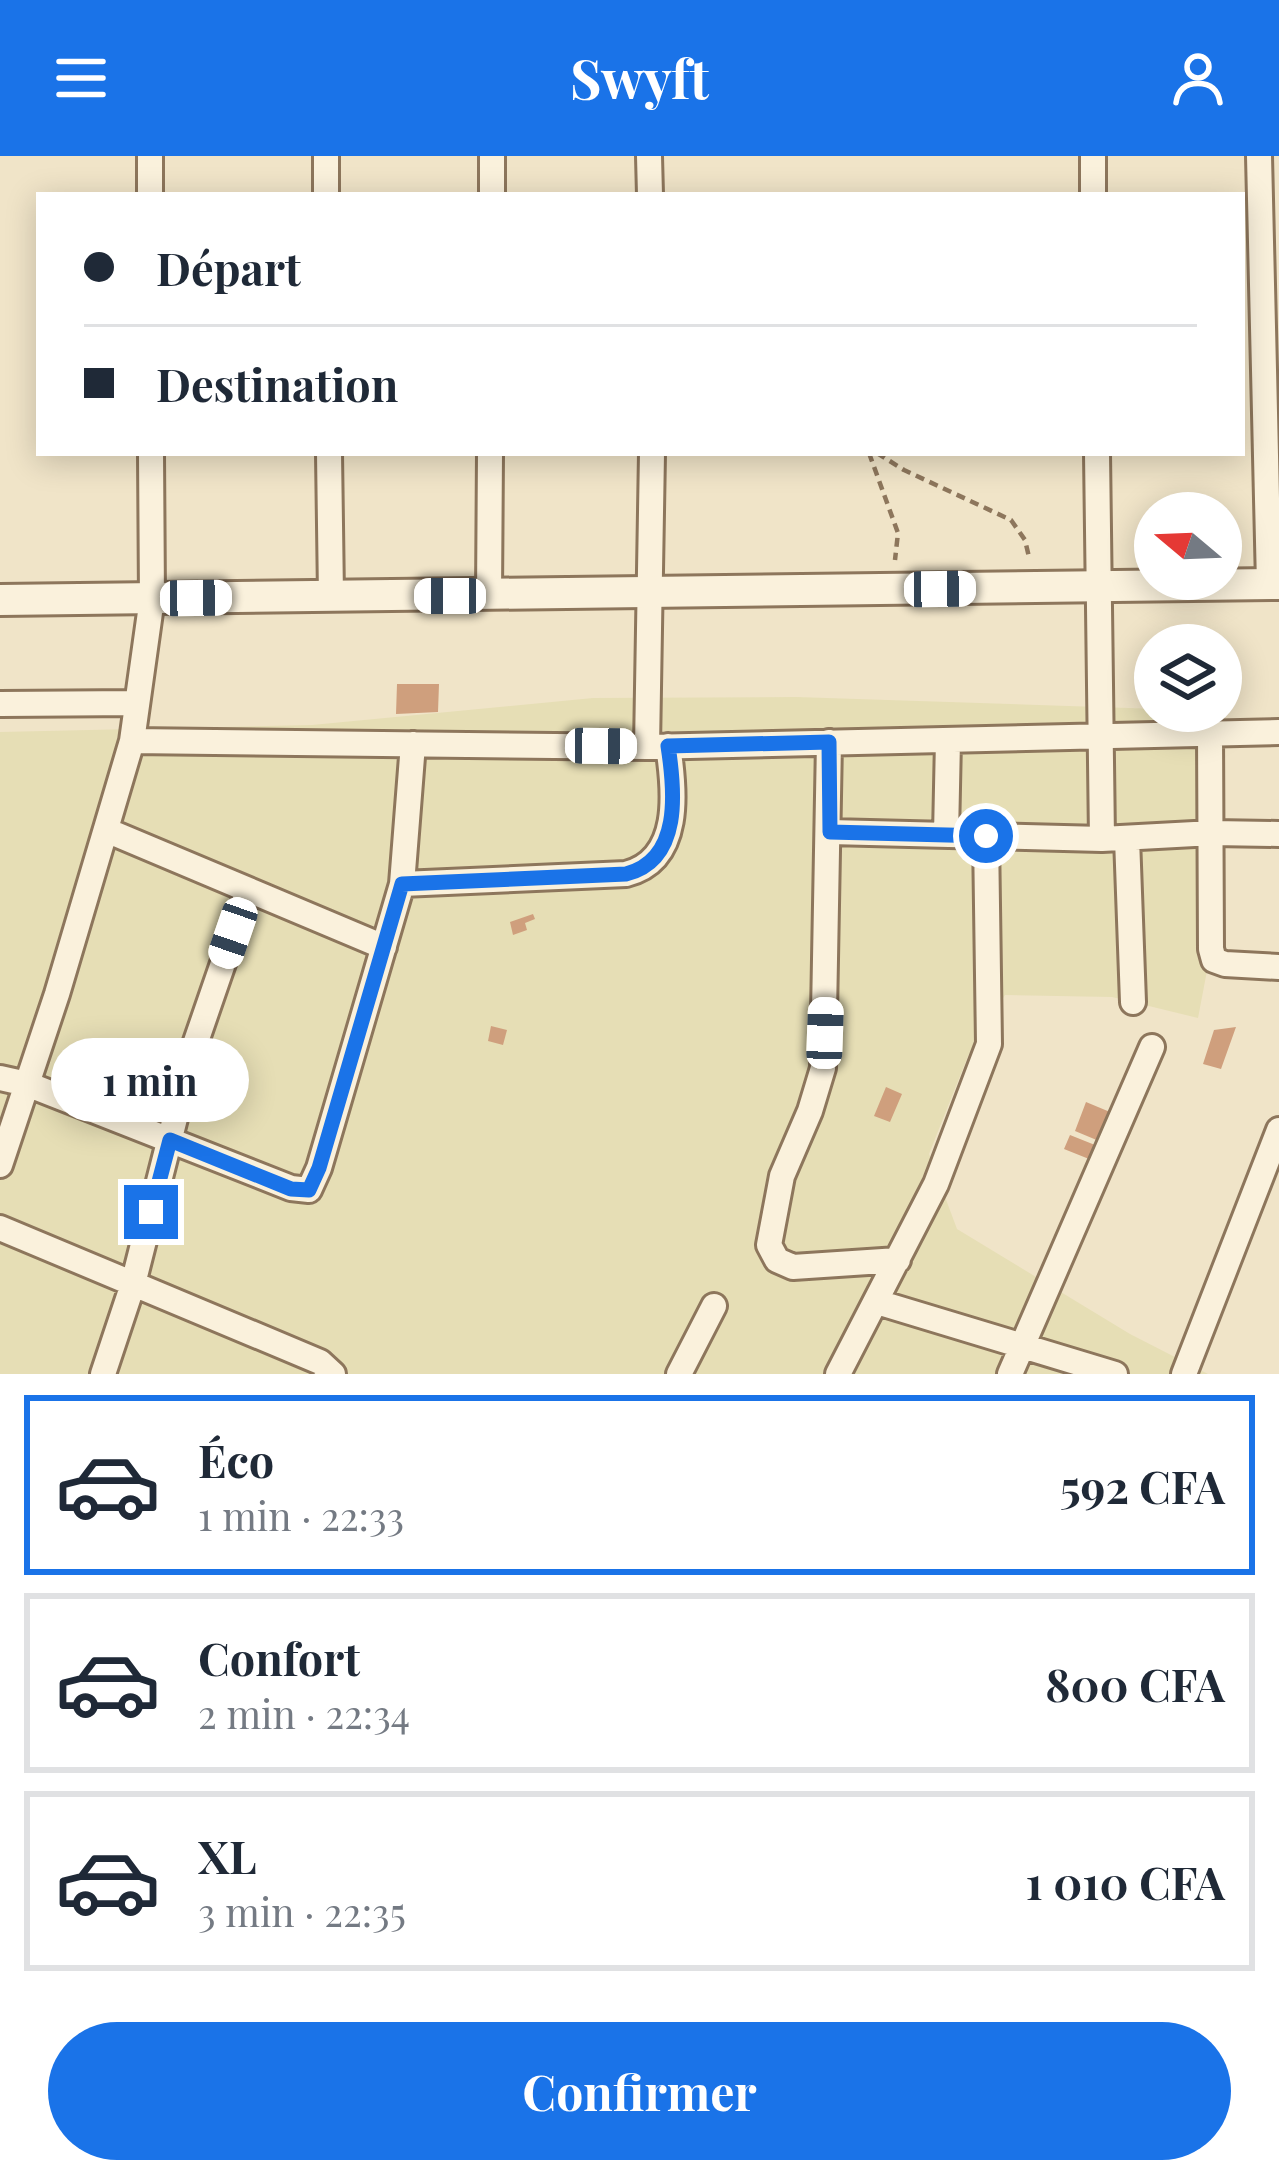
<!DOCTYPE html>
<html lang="fr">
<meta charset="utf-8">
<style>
body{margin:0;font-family:"Playfair Display",serif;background:#f6f6f7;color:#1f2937;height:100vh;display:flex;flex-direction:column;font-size:45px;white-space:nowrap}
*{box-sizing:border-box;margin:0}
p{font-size:39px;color:#747a83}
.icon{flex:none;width:66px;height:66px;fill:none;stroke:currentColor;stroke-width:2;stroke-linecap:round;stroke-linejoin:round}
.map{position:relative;height:1218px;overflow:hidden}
.side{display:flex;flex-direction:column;background:#fff;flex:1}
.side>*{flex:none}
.banner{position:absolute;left:36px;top:36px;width:1209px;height:264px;border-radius:0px;box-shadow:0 6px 30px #0003;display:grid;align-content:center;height:264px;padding:0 48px;background:#fff}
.needle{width:78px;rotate:289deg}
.tools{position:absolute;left:1134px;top:336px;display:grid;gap:24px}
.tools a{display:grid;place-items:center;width:108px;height:108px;border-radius:50%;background:#fff;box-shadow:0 6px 30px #0003;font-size:60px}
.end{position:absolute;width:54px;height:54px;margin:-27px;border:15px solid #1a73e8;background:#fff;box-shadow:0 0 0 6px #fff}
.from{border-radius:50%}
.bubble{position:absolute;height:84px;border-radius:42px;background:#fff;box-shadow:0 6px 30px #0003;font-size:39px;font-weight:700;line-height:84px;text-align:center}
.car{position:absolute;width:36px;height:72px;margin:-36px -18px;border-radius:15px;box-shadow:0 0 9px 3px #0007;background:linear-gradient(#fff 24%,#345 0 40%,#fff 0 76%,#345 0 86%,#fff 0)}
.banner b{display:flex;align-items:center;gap:42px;height:114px;font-size:45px}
.banner b+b{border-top:3px solid #e0e1e3}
.banner i{width:30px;height:30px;background:#1f2937}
ul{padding:21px 0 0;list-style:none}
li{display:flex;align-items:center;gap:36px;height:180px;margin:0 24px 18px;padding:0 24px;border:6px solid #e0e1e3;border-radius:0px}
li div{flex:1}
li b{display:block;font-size:45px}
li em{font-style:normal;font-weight:700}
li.active{border-color:#1a73e8}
li>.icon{width:108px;height:108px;stroke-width:1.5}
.primary-button{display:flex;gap:24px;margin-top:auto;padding:24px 48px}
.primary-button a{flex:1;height:138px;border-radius:72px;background:#1a73e8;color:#fff;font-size:48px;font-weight:700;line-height:138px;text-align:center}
header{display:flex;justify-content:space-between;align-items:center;height:156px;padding:0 48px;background:#1a73e8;color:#fff;font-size:54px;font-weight:700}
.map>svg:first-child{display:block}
.farmland{fill:#e6deb5}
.building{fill:#cf9f7d}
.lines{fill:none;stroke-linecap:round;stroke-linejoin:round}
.minor-casing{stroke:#8d765c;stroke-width:30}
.tertiary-casing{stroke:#8d765c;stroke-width:36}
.path{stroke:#8d765c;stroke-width:4.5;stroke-dasharray:9 6;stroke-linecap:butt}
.minor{stroke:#faf1dc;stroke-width:24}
.tertiary{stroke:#faf1dc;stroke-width:30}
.route{stroke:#1a73e8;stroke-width:15}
</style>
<header><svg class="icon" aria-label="menu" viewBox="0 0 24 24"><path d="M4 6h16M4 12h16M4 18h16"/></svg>Swyft<svg class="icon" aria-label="person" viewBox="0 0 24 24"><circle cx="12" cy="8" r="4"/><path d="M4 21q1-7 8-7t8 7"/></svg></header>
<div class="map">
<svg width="1279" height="1218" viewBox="0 0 1279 1218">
<rect width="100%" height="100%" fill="#f0e4c8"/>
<path class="farmland" d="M796 541 1218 555 1214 778 1198 862 1112 841 1005 839 968 900 929 998 957 1073 1130 1178 1208 1218H0V576L312 569 593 542Z"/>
<path class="building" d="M397 528H439L438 556 396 558Z
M533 758 535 763 525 767 527 774 513 779 510 766Z
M491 870 507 874 503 889 488 885Z
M1236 871 1221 913 1203 908 1214 874Z
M886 931 902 938 890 966 874 960Z
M1086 946 1110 956 1099 985 1075 975Z
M1070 979 1100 991 1094 1005 1064 993Z"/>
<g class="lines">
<g class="minor-casing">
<path id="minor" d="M150 0V39
M649 0 650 39
M1093 0V39
M1259 0 1269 428
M326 39V0
M492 39V0
M329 297 331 440
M1097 297 1102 683
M489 439 490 297
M0 548 137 547
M1210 577 1211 793 1214 804 1225 808 1279 811
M132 585 647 591 1279 576
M829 586 823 912 810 955 782 1020 769 1089 777 1104 793 1111 898 1104
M647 591 652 297
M106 674 384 791
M830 676 1102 683 1213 677 1279 678
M946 679 948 584
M1127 682 1133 846
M402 728 626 718C682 704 675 635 668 590
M0 922 27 928 291 1032 309 1034 319 1012 402 728 413 588
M0 1009 57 838 132 585 152 442 151 297
M0 1072 320 1206 333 1218
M877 1146 1115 1218
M103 1218 133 1128 190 903 248 735
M679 1218 714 1150
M838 1218 936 1028 989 888 986 680
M1010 1218 1152 891
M1184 1218 1279 974"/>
</g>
<g class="tertiary-casing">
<path id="tertiary" d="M0 444 1279 428"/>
</g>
<path class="path" d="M869 297 898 377 895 404
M877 297 904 314 1011 364 1025 384 1029 401"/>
<use href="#minor" class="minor"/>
<use href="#tertiary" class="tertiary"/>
</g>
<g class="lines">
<path class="route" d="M151 1056 170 984 291 1033 309 1034 319 1012 402 728 626 718C682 704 675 635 668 590L829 586 830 676 986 680"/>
</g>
</svg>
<div class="tools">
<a><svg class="needle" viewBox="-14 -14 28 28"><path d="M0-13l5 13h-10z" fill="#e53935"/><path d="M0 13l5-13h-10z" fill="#747a83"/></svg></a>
<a><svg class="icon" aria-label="layers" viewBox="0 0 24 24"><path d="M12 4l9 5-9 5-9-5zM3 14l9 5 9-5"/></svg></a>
</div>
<i class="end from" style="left:986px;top:680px"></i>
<i class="end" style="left:151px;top:1056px"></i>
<div class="bubble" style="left:51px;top:882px;width:198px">1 min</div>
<i class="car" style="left:940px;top:433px;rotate:89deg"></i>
<i class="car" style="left:450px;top:440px;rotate:270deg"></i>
<i class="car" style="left:196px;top:442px;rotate:89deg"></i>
<i class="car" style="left:601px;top:590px;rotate:91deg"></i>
<i class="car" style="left:233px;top:777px;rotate:199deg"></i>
<i class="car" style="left:825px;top:877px;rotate:2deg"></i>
<div class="banner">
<b><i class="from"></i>Départ</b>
<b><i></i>Destination</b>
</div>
</div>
<section class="side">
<ul>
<li class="active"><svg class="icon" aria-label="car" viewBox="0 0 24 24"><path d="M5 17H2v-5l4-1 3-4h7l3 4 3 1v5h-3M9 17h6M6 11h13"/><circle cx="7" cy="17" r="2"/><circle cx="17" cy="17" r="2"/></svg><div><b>Éco</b><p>1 min · 22:33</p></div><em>592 CFA</em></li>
<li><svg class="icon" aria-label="car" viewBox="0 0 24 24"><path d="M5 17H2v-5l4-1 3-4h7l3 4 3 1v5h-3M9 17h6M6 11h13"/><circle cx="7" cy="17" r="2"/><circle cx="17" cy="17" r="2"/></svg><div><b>Confort</b><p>2 min · 22:34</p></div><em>800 CFA</em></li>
<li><svg class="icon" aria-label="car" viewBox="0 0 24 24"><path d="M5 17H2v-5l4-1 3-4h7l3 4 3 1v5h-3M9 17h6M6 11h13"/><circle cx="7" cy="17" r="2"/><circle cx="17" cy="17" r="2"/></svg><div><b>XL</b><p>3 min · 22:35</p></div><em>1 010 CFA</em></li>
</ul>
<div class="primary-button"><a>Confirmer</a></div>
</section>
